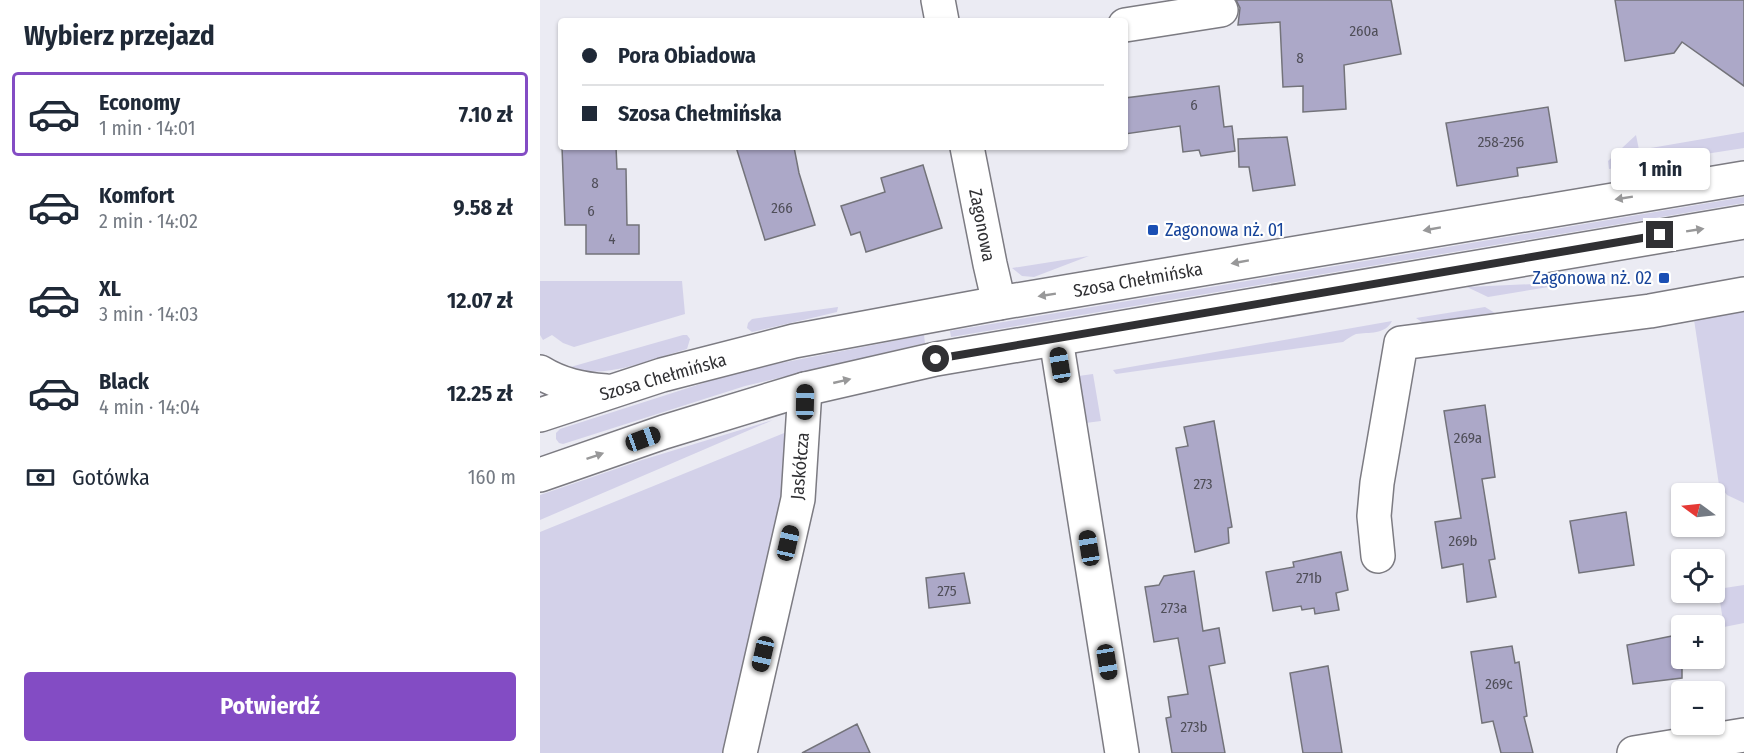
<!DOCTYPE html>
<html lang="pl">
<meta charset="utf-8">
<style>
body{margin:0;font-family:"Fira Sans Condensed",sans-serif;background:#f2f2f3;color:#1f2937;height:100vh;display:flex;flex-direction:column;font-size:22px;white-space:nowrap}
*{box-sizing:border-box;margin:0}
p{font-size:20px;color:#747a83}
.icon{flex:none;width:33px;height:33px;fill:none;stroke:currentColor;stroke-width:2;stroke-linecap:round;stroke-linejoin:round}
.map{position:relative;flex:1;overflow:hidden}
.drawer{display:flex;flex-direction:column;background:#fff;width:540px}
.drawer>*{flex:none}
.hud{position:absolute;left:18px;top:18px;width:570px;height:132px;border-radius:6px;box-shadow:0 2px 4px #0004;display:grid;align-content:center;height:132px;padding:0 24px;background:#fff}
.needle{width:39px;rotate:285deg}
.fabs{position:absolute;left:1131px;top:483px;display:grid;gap:12px}
.fabs a{display:grid;place-items:center;width:54px;height:54px;border-radius:6px;background:#fff;box-shadow:0 2px 4px #0004;font-size:30px}
.end{position:absolute;width:27px;height:27px;margin:-14px;border:8px solid #303033;background:#fff;box-shadow:0 0 0 3px #fff}
.from{border-radius:50%}
.bubble{position:absolute;height:42px;border-radius:6px;background:#fff;box-shadow:0 2px 4px #0004;font-size:20px;font-weight:700;line-height:42px;text-align:center}
.car{position:absolute;width:18px;height:36px;margin:-18px -9px;border-radius:8px;box-shadow:0 0 4px 2px #0007;background:linear-gradient(#222 24%,#8ab4d8 0 40%,#222 0 76%,#8ab4d8 0 86%,#222 0)}
.hud b{display:flex;align-items:center;gap:21px;height:57px;font-size:22px}
.hud b+b{border-top:2px solid #e0e1e3}
.hud i{width:15px;height:15px;background:#1f2937}
ul{padding:0;list-style:none}
li{display:flex;align-items:center;gap:18px;height:84px;margin:0 12px 9px;padding:0 12px;border:3px solid transparent;border-radius:6px}
li div{flex:1}
li b{display:block;font-size:22px}
li em{font-style:normal;font-weight:700}
li.current{border-color:#834cc4}
li>.icon{width:54px;height:54px;stroke-width:1.5}
h2{padding:0 24px;font-size:27px;line-height:72px}
.pay{display:flex;align-items:center;gap:15px;height:66px;padding:0 24px;font-size:22px}
.pay p{margin-inline-start:auto}
.button{display:flex;gap:12px;margin-top:auto;padding:12px 24px}
.button a{flex:1;height:69px;border-radius:6px;background:#834cc4;color:#fff;font-size:24px;font-weight:700;line-height:69px;text-align:center}
main{display:flex;flex:1;min-height:0}
.map>svg:first-child{display:block}
.green{fill:#d3d1e9}
.building{fill:#aca8c8;stroke:#73737a;stroke-width:1.5}
.lines{fill:none;stroke-linecap:round;stroke-linejoin:round}
.street-casing{stroke:#7c7b82;stroke-width:36}
.secondary-casing{stroke:#7c7b82;stroke-width:36}
.street{stroke:#fff;stroke-width:33}
.secondary{stroke:#fff;stroke-width:33}
.oneway{fill:#989899}
.route{stroke:#303033;stroke-width:8}
.transit-dot{fill:#1a4fb4;stroke:#fff;stroke-width:2}
.labels{text-anchor:middle;stroke-width:4.5;stroke-linejoin:round;paint-order:stroke}
.number-label{font-size:15px;fill:#4f4e58}
.street-label{font-size:18px;fill:#303033;stroke:#fff}
.transit-label{font-size:18px;fill:#164399;stroke:#fff;text-anchor:start}
</style>
<main>
<section class="drawer">
<h2>Wybierz przejazd</h2>
<ul>
<li class="current"><svg class="icon" aria-label="car" viewBox="0 0 24 24"><path d="M5 17H2v-5l4-1 3-4h7l3 4 3 1v5h-3M9 17h6M6 11h13"/><circle cx="7" cy="17" r="2"/><circle cx="17" cy="17" r="2"/></svg><div><b>Economy</b><p>1 min · 14:01</p></div><em>7.10 zł</em></li>
<li><svg class="icon" aria-label="car" viewBox="0 0 24 24"><path d="M5 17H2v-5l4-1 3-4h7l3 4 3 1v5h-3M9 17h6M6 11h13"/><circle cx="7" cy="17" r="2"/><circle cx="17" cy="17" r="2"/></svg><div><b>Komfort</b><p>2 min · 14:02</p></div><em>9.58 zł</em></li>
<li><svg class="icon" aria-label="car" viewBox="0 0 24 24"><path d="M5 17H2v-5l4-1 3-4h7l3 4 3 1v5h-3M9 17h6M6 11h13"/><circle cx="7" cy="17" r="2"/><circle cx="17" cy="17" r="2"/></svg><div><b>XL</b><p>3 min · 14:03</p></div><em>12.07 zł</em></li>
<li><svg class="icon" aria-label="car" viewBox="0 0 24 24"><path d="M5 17H2v-5l4-1 3-4h7l3 4 3 1v5h-3M9 17h6M6 11h13"/><circle cx="7" cy="17" r="2"/><circle cx="17" cy="17" r="2"/></svg><div><b>Black</b><p>4 min · 14:04</p></div><em>12.25 zł</em></li>
</ul>
<div class="pay"><svg class="icon" aria-label="cash" viewBox="0 0 24 24"><path d="M3 7h18v10H3z"/><circle cx="12" cy="12" r="2"/></svg>Gotówka<p>160 m</p></div>
<div class="button"><a>Potwierdź</a></div>
</section>
<div class="map">
<svg width="1204" height="753" viewBox="0 0 1204 753">
<rect width="100%" height="100%" fill="#ebebf3"/>
<path class="green" d="M1204 132V148L1069 169 1068 161 1096 135 1099 150Z
M1204 197V203L411 337 410 331Z
M549 256 494 277 482 276 472 268Z
M1204 279V287L967 326 910 322 885 324 876 318 945 307 965 319Z
M142 281 145 314 34 347 23 343 12 335 3 340 0 335V281Z
M1039 282 948 297 927 287Z
M1204 305V503L1187 495 1179 485 1153 313Z
M298 307 297 312 212 332 207 328 208 323 212 319Z
M852 321C845 335 829 332 816 334 811 336 807 339 803 342L576 374 573 370Z
M143 335H147L150 339 147 349C108 360 66 380 27 368Z
M384 335 385 343 205 386 23 444 19 443 16 439V433L20 429 201 371Z
M553 374 561 421 538 424 531 377Z
M233 420 0 520V495L102 460Z
M254 429 247 475 186 753H0V532Z
M1204 585V623L1184 627 1178 589Z"/>
<path class="building" d="M696 0H851L861 54 804 65 806 109 763 112V86L743 87 740 22 698 25 700 8Z
M1075 0H1204V86L1142 42 1134 53 1085 61Z
M679 86 684 127 692 126 695 151 661 156 659 150 643 152 640 126 585 134V98Z
M1008 107 1017 162 977 168 978 176 917 186 906 123Z
M747 137 755 185 713 191 709 167H699L698 139Z
M22 147H76L77 169H86L87 225H99V254H46V225H25Z
M196 147H254L259 173 275 225 225 240Z
M383 165 402 228 326 252 320 232 311 235 301 206 345 192 341 178Z
M945 405 955 477 942 479 955 559 949 560 956 597 927 602 923 564 902 568 895 522 921 518 904 411Z
M674 421 692 527 688 528 689 543 655 552 636 448 648 446 644 427Z
M1086 512 1094 565 1039 573 1030 521Z
M801 552 808 590 796 593 799 610 775 614 774 608 762 610 761 606 733 611 726 572 754 567 753 562Z
M654 571 663 631 679 628 685 663 669 666 685 753H632L626 718 631 717 628 697 648 694 638 638 614 642 605 587 619 585 624 576Z
M424 573 430 603 389 608 386 578Z
M1142 634V678L1093 684 1087 645Z
M972 646 975 663 979 662 987 716 984 717 993 753H961L953 721 942 723 931 652Z
M788 666 802 753H763L750 673Z
M317 724 330 753H262Z"/>
<g class="lines">
<g class="street-casing">
<path id="street" d="M398 0 402 21
M585 25 681 10
M427 147 450 264 459 303
M516 339 582 753
M838 556 834 516 837 483 861 343 1110 311 1204 294
M200 753 258 499 265 389
M1094 753 1204 735"/>
</g>
<g class="secondary-casing">
<path id="secondary" d="M0 372C21 385 42 389 66 391
M0 415 122 375 254 341 459 303 1204 178
M0 475 124 432 265 389 396 359 1204 222"/>
</g>
<use href="#street" class="street"/>
<use href="#secondary" class="secondary"/>
</g>
<defs><path id="oneway-solid" d="M-6-.8H1V-3.2L6.5 0L1 3.2V.8H-6Z" transform="scale(1.5)"/></defs>
<g class="oneway">
<use href="#oneway-solid" transform="translate(1084 198) rotate(171)"/>
<use href="#oneway-solid" transform="translate(892 229) rotate(170)"/>
<use href="#oneway-solid" transform="translate(1155 230) rotate(-9)"/>
<use href="#oneway-solid" transform="translate(700 262) rotate(170)"/>
<use href="#oneway-solid" transform="translate(507 295) rotate(171)"/>
<use href="#oneway-solid" transform="translate(302 381) rotate(-13)"/>
<use href="#oneway-solid" transform="translate(55 456) rotate(-19)"/>
</g>
<g class="lines">
<path class="route" d="M396 359 1120 235"/>
</g>
<g class="transit-dot">
<rect x="607" y="224" width="12" height="12" rx="3"/>
<rect x="1118" y="272" width="12" height="12" rx="3"/>
</g>
<g class="labels">
<g class="number-label">
<text x="824" y="36">260a</text>
<text x="760" y="63">8</text>
<text x="654" y="110">6</text>
<text x="961" y="147">258-256</text>
<text x="55" y="188">8</text>
<text x="242" y="213">266</text>
<text x="51" y="216">6</text>
<text x="72" y="244">4</text>
<text x="928" y="443">269a</text>
<text x="663" y="489">273</text>
<text x="923" y="546">269b</text>
<text x="769" y="583">271b</text>
<text x="407" y="596">275</text>
<text x="634" y="613">273a</text>
<text x="959" y="689">269c</text>
<text x="654" y="732">273b</text>
</g>
<g class="street-label">
<text transform="translate(442 225) rotate(79)" y="6">Zagonowa</text>
<text transform="translate(598 280) rotate(-10)" y="6">Szosa Chełmińska</text>
<text transform="translate(123 377) rotate(-16)" y="6">Szosa Chełmińska</text>
<text transform="translate(260 466) rotate(-85)" y="6">Jaskółcza</text>
</g>
<g class="transit-label">
<text x="625" y="236">Zagonowa nż. 01</text>
<text x="1112" y="284" text-anchor="end">Zagonowa nż. 02</text>
</g>
</g>
</svg>
<div class="fabs">
<a><svg class="needle" viewBox="-14 -14 28 28"><path d="M0-13l5 13h-10z" fill="#e53935"/><path d="M0 13l5-13h-10z" fill="#747a83"/></svg></a>
<a><svg class="icon" aria-label="locate" viewBox="0 0 24 24"><circle cx="12" cy="12" r="6"/><path d="M12 2v4M12 18v4M2 12h4M18 12h4"/></svg></a>
<a>+</a>
<a>−</a>
</div>
<i class="end from" style="left:396px;top:359px"></i>
<i class="end" style="left:1120px;top:235px"></i>
<div class="bubble" style="left:1071px;top:148px;width:99px">1 min</div>
<i class="car" style="left:520px;top:365px;rotate:351deg"></i>
<i class="car" style="left:265px;top:402px;rotate:1deg"></i>
<i class="car" style="left:103px;top:439px;rotate:70deg"></i>
<i class="car" style="left:248px;top:543px;rotate:13deg"></i>
<i class="car" style="left:549px;top:548px;rotate:351deg"></i>
<i class="car" style="left:223px;top:654px;rotate:193deg"></i>
<i class="car" style="left:567px;top:662px;rotate:171deg"></i>
<div class="hud">
<b><i class="from"></i>Pora Obiadowa</b>
<b><i></i>Szosa Chełmińska</b>
</div>
</div>
</main>
